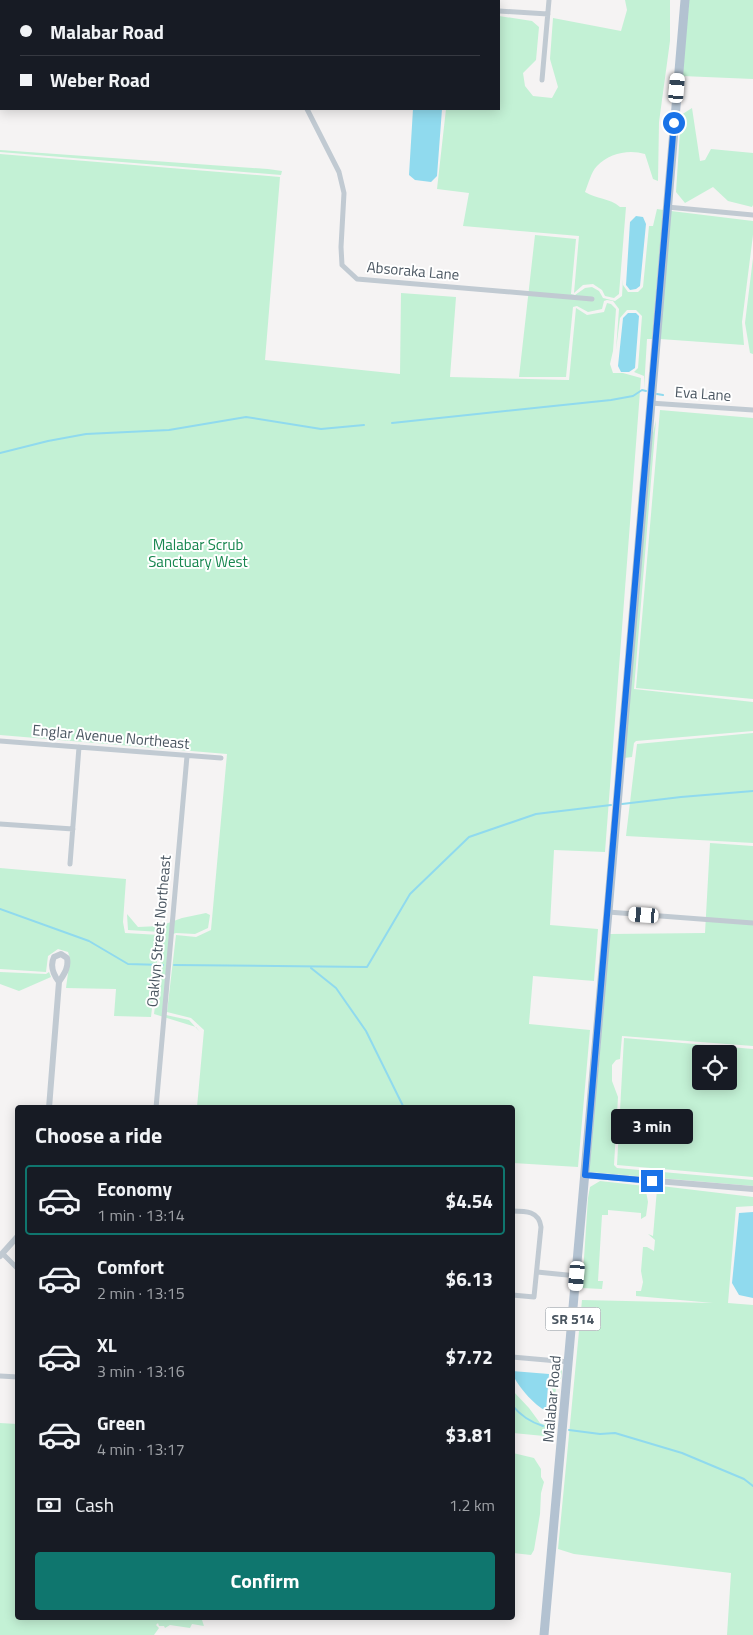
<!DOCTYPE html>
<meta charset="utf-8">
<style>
body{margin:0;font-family:"Titillium Web",sans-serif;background:#242831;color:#f1f3f6;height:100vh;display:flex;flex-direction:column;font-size:19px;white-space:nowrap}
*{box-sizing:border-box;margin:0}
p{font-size:16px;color:#9ea1a6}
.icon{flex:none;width:28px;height:28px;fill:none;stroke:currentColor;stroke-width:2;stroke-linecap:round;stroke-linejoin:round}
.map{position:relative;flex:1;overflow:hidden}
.side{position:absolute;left:15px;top:1105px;width:500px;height:515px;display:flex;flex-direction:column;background:#171b24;border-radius:5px;box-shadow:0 2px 12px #0003}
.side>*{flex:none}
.banner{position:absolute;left:0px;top:0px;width:500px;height:110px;box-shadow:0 2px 12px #0003;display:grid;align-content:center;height:110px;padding:0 20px;background:#171b24}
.buttons{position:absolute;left:692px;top:1045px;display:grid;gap:10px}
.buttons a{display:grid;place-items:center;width:45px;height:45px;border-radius:5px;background:#171b24;box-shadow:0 2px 12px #0003;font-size:25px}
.end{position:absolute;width:22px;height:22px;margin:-11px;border:6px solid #1a73e8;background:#fff;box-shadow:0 0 0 2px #fff}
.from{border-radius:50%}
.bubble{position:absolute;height:35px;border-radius:5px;background:#171b24;box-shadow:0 2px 12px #0003;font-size:16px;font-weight:700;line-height:35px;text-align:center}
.car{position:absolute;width:15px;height:30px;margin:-15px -8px;border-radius:6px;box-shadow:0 0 4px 1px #0007;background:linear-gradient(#fff 24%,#345 0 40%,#fff 0 76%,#345 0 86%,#fff 0)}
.banner b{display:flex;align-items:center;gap:18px;height:48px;font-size:19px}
.banner b+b{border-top:1px solid #363941}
.banner i{width:12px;height:12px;background:#f1f3f6}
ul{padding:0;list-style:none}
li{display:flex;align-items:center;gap:15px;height:70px;margin:0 10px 8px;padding:0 10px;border:2px solid transparent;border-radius:5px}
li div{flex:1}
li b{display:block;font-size:19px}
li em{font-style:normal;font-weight:700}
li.on{border-color:#0f766e}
li>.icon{width:45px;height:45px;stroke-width:1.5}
h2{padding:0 20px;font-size:22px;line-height:60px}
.pay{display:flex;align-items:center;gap:12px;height:55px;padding:0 20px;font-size:19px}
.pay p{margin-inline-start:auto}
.button{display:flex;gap:10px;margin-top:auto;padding:10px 20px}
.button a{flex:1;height:58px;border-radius:5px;background:#0f766e;color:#fff;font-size:20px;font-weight:700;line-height:58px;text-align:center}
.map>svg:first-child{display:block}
.green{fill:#c3f1d5;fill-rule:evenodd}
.water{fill:#90daee}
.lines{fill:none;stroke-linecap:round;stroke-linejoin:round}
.stream{stroke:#90daee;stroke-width:2}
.minor{stroke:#c1cad2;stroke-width:5}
.tertiary{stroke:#c1cad2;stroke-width:6}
.primary{stroke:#b3c2d1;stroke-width:9}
.route{stroke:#1a73e8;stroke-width:6}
.labels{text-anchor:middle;stroke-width:4;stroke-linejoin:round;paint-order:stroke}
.shield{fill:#fff;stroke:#808990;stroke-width:1}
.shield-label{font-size:14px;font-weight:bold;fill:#4a5661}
.street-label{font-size:15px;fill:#4a5661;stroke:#fff}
.park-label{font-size:15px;fill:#17864f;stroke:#fff}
</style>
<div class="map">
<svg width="753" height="1635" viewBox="0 0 753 1635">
<rect width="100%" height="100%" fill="#f5f3f3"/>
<path class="green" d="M0 0H132L1 1 0 74Z
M625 0H670V41L659 122 658 181 653 179 645 154C629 149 609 153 597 166 591 172 588 185 585 192 596 199 610 198 620 207H626L619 294 614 298 605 296 602 290 593 284 583 285 574 293 579 236 463 226 469 193 437 189 446 109H499V16L532 21 539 27 536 60 523 73 525 86 533 96 552 98 558 87 550 59 553 18 621 31 627 10Z
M689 0H753V79L682 76Z
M692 108 700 161 705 160 711 149 753 153V205L752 207 728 201 713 187 685 203 676 192 681 115Z
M0 150 268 169 282 171 281 175 0 152Z
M0 154 280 177 265 360 400 374 401 293 456 297 450 377 569 380 576 308 587 315 604 312 607 303 611 304 616 309 613 351 610 364 613 373H623L641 378 605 852 554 850 550 925 598 929 594 981 533 976 529 1024 590 1030 578 1167 513 1163 512 1108 197 1107 204 1030 191 1018 167 1012 176 935 196 937 211 930 227 754 0 735Z
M657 209 663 210 652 339H647L644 389V376L634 372 638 368 642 316 636 310H627L620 318 616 350 619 309 613 301 607 300 604 301 602 309 588 312 577 306 573 307 566 377H519L535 235 576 239 571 294 575 295 585 288 592 287 599 291 603 298 615 301 622 296 623 279V285L628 292H638L643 287 649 226H653Z
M671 211 753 221V235L742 322 744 345 660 339Z
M753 258V354L750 353 745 323Z
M660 410 753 418V699L636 688Z
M656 420 634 689 753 702V731L636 741 634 743 632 757 624 758 651 442Z
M753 733V843L626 836 637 744Z
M710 843 753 846V1046L622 1036 620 1059 616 1060 612 1065V1081L618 1097 614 1165 617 1168 753 1180V1186L589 1172 610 934 705 933Z
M0 868 126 879 123 922 125 933 160 935 151 1017 114 1016 116 989 66 988 70 958 68 952 58 949 48 956 46 972 0 969Z
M206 913 210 915 208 928 195 934 176 933 173 934 166 1015 189 1020 200 1032 196 1027 154 1014 164 935 161 932 128 930 127 914 138 927 160 926 182 918Z
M0 972 46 974 49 972 51 977 19 991 0 984Z
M624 1038 753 1049V1177L617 1165ZM701 1054H729V1081H701Z
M600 1181 645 1186 648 1202 646 1216 641 1219V1213L608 1210V1215H602L598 1281H603L602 1289 582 1288 588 1198 590 1187Z
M661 1186 753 1197V1206L736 1207 728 1303 753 1305V1635H727L731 1573 574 1554 558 1549 582 1300 713 1303 636 1296V1291H641L643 1282 641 1271 643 1247H647L654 1251 655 1240 648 1234 653 1236 657 1189Z
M554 1366H557L562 1370 561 1379H557L551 1430 544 1436 513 1433V1391L529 1408 540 1423 545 1425V1422L549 1423Z
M0 1423 17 1424 18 1618H205L202 1620 204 1626 192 1624 190 1628 170 1625 165 1628 164 1626H159L158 1623 156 1625 159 1628 154 1635H0Z
M513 1453 534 1458 541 1469V1477L544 1482 541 1493 540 1514 534 1550 531 1555 513 1553Z"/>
<path class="water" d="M413 109H442L437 176 431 182 415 180 409 175Z
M636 216 643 217 646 224 640 286 636 289 630 290 626 285 630 222Z
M628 313H636L639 316 635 368 629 372H621L618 366 623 318Z
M753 1212V1298L739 1295 732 1283 739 1213Z
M512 1371 549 1374 546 1410C537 1409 512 1380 512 1371Z"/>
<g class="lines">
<path class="stream" d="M29 1 31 0
M0 19 1 18
M657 394 663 395
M392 423 611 400 633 396 642 390 646 391
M0 453 48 441 86 434 169 430 246 417 321 429 364 425
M622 804 681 797 753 791
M0 909 89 941 128 964 163 965
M174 965 367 967 410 894 469 837 536 814 611 805
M311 968 336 988 366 1031 404 1108
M512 1405C520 1415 530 1422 543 1426
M569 1430 600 1434 615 1433 682 1453 744 1479 753 1486"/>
<path class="minor" d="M284 0V1
M355 1H378
M499 11 548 14
M542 80 549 0
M307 109 339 172 344 193 341 247 342 265 357 279 592 299
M667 207 753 215
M650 403 753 410
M0 741 221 758
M0 824 73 829
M70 864 79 747
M608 912 753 923
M156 1108 187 756
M512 1211C526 1211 539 1211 541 1227L534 1297 512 1295
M3 1254 18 1269
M537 1272 577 1276
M512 1357 569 1362
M0 1376 18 1377"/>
<path class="tertiary" d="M49 1108 59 982C64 974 69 968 67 958L61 954 54 957C50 965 53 974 59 982
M585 1175 753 1189
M0 1256 18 1236"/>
<path class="primary" d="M544 1635 608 912 685 0"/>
</g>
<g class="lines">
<path class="route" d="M652 1181 585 1175 674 123"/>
</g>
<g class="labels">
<rect class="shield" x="545.5" y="1307.5" width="55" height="23" rx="4"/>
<g class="shield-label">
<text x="573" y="1324">SR 514</text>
</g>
<g class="street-label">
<text transform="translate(413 271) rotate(5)" y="5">Absoraka Lane</text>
<text transform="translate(703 394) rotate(4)" y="5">Eva Lane</text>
<text transform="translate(111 737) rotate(5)" y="5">Englar Avenue Northeast</text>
<text transform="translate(159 931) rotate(-85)" y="5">Oaklyn Street Northeast</text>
<text transform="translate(552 1399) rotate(-85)" y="5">Malabar Road</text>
</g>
<g class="park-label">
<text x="198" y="550">Malabar Scrub<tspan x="198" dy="17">Sanctuary West</tspan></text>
</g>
</g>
</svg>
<div class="buttons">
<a><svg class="icon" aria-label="locate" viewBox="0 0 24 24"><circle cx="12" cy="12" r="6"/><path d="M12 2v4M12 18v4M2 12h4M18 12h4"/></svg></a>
</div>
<i class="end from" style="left:674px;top:123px"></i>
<i class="end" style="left:652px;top:1181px"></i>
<div class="bubble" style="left:611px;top:1109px;width:82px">3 min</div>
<i class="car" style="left:677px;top:88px;rotate:5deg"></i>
<i class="car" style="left:644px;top:915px;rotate:274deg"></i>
<i class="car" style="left:577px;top:1276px;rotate:185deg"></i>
<div class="banner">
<b><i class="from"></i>Malabar Road</b>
<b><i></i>Weber Road</b>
</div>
<section class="side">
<h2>Choose a ride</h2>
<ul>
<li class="on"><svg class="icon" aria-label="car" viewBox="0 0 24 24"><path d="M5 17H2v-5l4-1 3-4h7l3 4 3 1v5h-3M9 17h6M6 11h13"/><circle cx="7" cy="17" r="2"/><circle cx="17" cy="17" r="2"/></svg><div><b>Economy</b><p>1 min · 13:14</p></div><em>$4.54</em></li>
<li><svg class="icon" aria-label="car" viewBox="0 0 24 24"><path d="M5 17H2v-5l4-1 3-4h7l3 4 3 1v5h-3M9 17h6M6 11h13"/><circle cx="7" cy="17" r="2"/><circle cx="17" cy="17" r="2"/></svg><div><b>Comfort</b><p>2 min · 13:15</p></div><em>$6.13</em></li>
<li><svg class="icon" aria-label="car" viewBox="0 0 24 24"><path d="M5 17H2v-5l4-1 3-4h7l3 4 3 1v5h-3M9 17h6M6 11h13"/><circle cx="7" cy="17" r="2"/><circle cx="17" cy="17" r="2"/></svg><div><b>XL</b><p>3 min · 13:16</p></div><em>$7.72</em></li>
<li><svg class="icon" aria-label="car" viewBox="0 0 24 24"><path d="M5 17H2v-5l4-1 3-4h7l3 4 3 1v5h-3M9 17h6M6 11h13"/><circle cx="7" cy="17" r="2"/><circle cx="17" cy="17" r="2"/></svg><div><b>Green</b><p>4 min · 13:17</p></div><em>$3.81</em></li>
</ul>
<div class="pay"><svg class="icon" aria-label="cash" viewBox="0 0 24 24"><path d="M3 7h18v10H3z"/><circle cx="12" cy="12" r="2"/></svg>Cash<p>1.2 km</p></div>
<div class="button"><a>Confirm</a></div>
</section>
</div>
